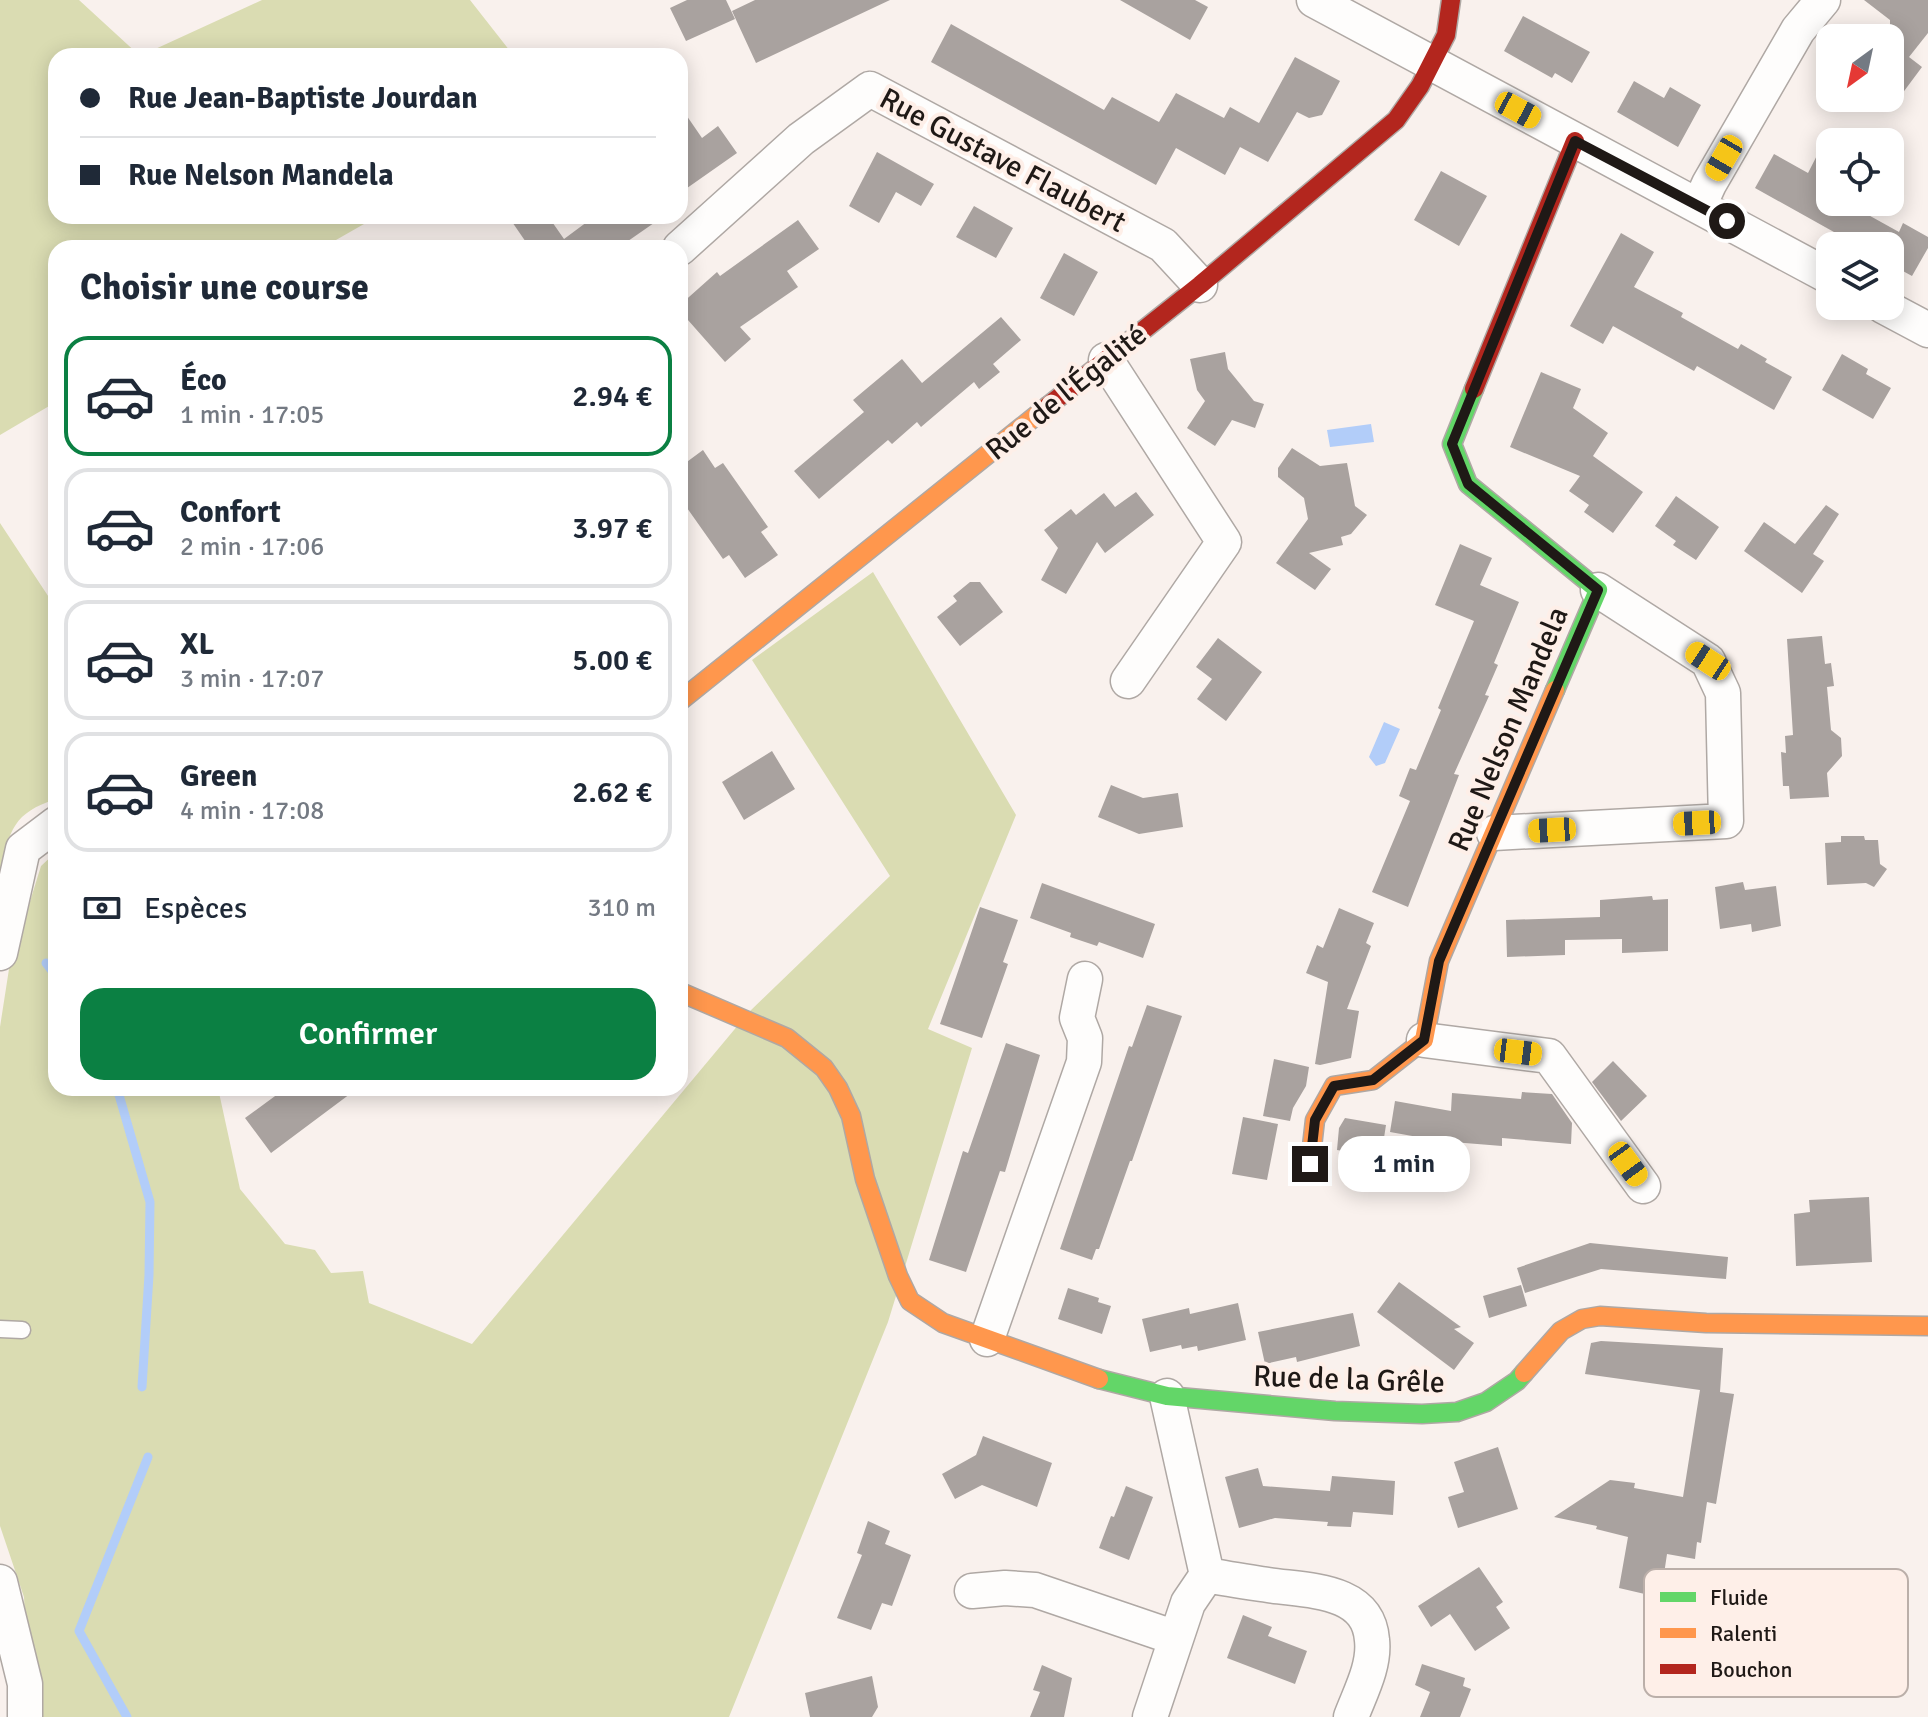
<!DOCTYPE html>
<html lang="fr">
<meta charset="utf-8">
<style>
body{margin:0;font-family:Signika,sans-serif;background:#f6f6f7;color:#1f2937;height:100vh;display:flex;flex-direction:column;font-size:30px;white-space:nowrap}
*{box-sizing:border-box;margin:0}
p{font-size:26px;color:#747a83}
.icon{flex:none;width:44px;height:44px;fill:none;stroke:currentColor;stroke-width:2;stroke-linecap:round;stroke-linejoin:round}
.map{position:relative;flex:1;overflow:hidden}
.side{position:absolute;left:48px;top:240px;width:640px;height:856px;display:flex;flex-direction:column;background:#fff;border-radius:24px;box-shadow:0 4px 20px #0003}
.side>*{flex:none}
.hud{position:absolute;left:48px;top:48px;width:640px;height:176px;border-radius:24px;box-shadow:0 4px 20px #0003;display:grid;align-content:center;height:176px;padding:0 32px;background:#fff}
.needle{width:52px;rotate:213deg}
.fabs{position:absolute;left:1816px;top:24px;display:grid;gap:16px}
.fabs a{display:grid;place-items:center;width:88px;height:88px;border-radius:16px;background:#fff;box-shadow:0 4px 20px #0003;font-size:40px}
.end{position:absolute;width:36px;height:36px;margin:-18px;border:10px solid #1f1916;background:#fff;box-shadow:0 0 0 4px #fff}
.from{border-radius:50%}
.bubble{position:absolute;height:56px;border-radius:24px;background:#fff;box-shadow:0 4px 20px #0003;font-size:26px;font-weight:600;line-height:56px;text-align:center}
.car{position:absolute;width:24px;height:48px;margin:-24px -12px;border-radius:10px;box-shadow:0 0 6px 2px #0007;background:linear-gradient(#f5c518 24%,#345 0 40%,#f5c518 0 76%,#345 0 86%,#f5c518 0)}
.hud b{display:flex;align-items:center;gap:28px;height:76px;font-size:30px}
.hud b+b{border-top:2px solid #e0e1e3}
.hud i{width:20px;height:20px;background:#1f2937}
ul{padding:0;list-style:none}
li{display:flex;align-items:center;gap:24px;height:120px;margin:0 16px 12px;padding:0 16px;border:4px solid #e0e1e3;border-radius:24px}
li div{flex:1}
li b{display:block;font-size:30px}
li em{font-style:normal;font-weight:600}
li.current{border-color:#0b8043}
li>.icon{width:72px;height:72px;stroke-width:1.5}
h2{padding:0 32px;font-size:36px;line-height:96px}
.pay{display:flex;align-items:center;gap:20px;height:88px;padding:0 32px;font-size:30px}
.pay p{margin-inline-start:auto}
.primary-button{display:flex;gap:16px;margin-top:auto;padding:16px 32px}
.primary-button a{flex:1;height:92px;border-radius:24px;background:#0b8043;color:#fff;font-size:32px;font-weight:600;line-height:92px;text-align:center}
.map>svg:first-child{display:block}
.green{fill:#dadcb2}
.water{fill:#b2cdf9}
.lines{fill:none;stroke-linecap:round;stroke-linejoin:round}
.stream{stroke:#b2cdf9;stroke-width:9}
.building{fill:#a9a29f}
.lane-casing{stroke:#afa8a4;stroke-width:19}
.street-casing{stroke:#afa8a4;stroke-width:37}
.fast-casing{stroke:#afa8a4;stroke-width:21}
.slow-casing{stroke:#afa8a4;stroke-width:21}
.jam-casing{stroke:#afa8a4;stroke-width:21}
.lane{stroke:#fefdfc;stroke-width:16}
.street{stroke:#fefdfc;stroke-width:34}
.fast{stroke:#63d668;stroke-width:18}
.slow{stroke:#ff974d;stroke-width:18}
.jam{stroke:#b3261e;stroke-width:18}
.route{stroke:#1f1916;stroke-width:10}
.labels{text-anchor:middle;stroke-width:8;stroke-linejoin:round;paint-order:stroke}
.street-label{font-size:30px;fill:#1f1916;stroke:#feefe8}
.key{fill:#feefe8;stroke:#bbafa9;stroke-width:2}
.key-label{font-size:22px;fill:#1f1916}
</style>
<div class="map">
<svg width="1928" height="1717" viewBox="0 0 1928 1717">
<rect width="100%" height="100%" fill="#f9f1ed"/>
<path class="green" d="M0 0H79L140 56H56V216H378L322 248H56V402L0 435Z
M262 0H470L514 56H140Z
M0 523 56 608V799C13 813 10 830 0 871Z
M873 572 1016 815 928 1029 972 1048 888 1322 729 1717H30L24 1597 0 1526V1027L9 969 41 866 56 852V1088H218L240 1189 285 1244 315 1250 331 1273 363 1271 369 1303 472 1344 749 1012 890 876 752 660Z"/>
<path class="water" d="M1371 424 1374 442 1330 447 1327 430Z
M1384 722 1400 729 1385 763 1376 766 1369 757Z"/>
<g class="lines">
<path class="stream" d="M46 963 56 976
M117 1088 150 1202 149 1275 142 1387
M127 1717 79 1631 148 1457"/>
</g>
<path class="building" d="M687 0H726L735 19 686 41 670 8Z
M755 0H890L756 63 732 11Z
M1120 0H1195L1208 7 1190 40Z
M1864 0H1928V33L1909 57 1922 67 1890 110V20Z
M1523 16 1590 52 1572 83 1555 73 1552 78 1504 51Z
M951 24 1104 110 1112 97 1159 122 1176 93 1224 118 1230 107 1259 123 1295 57 1340 81 1322 115 1309 118 1297 112 1268 162 1240 147 1225 175 1176 148 1156 185 931 62Z
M1634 81 1664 98 1670 87 1701 105 1678 147 1617 112Z
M680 106 702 138 718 126 737 153 680 193Z
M1830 130V202H1845L1899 232 1903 223 1928 237V248L1912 276 1890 264V246H1859L1755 188 1774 154 1808 173Z
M877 152 934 184 921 206 896 192 879 223 849 206Z
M1441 171 1487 196 1459 246 1414 220Z
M974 206 1013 228 996 258 956 237Z
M508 216H548L564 239 595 216H664L618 248H530Z
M798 220 819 249 787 271 798 287 740 327 751 339 725 362 680 311V305L717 272 720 276Z
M1621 233 1654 252 1634 287 1683 313 1681 317 1738 349 1741 344 1767 359 1765 362 1792 377 1774 410 1697 366 1694 371 1613 326 1603 344 1570 326Z
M1064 253 1098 272 1074 316 1040 298Z
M1001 317 1021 340 993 364 1000 372 979 389 974 382 921 427 917 422 892 444 888 440 819 499 794 471 864 412 853 400 902 359 922 383Z
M1225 352 1228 369 1254 401 1264 404 1255 428 1232 420 1215 446 1187 428 1205 401 1197 390 1190 359Z
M1842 354 1868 369 1866 374 1891 388 1873 419 1822 390Z
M1541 372 1581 389 1573 408 1608 433 1593 456 1643 492 1613 533 1584 512 1589 505 1569 491 1580 476 1510 447Z
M1292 448 1320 466 1347 463 1355 506 1367 515 1351 534 1341 537 1343 545 1309 553 1331 569 1315 590 1276 563 1308 519 1304 498 1278 477V468Z
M703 450 715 468 723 463 768 527 761 532 778 555 745 578 729 555 723 559 680 498V467Z
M1136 492 1154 515 1105 553 1097 542 1066 594 1041 580 1058 548 1044 530 1071 509 1076 515 1104 493 1115 507Z
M1676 496 1719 527 1696 560 1673 545 1676 541 1655 526Z
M1826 505 1839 514 1813 554 1824 561 1802 593 1744 551 1764 522 1795 544Z
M1460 544 1492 558 1480 585 1519 602 1494 663 1498 665 1485 695 1489 696 1454 774 1459 775 1408 907 1372 892 1410 801 1399 796 1410 768 1416 770 1441 710 1438 708 1474 621 1435 605Z
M970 582H980L1003 612 960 646 937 617 957 601 953 596Z
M1822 636 1825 664 1831 663 1834 686 1827 687 1831 730 1841 738 1842 756 1827 773 1829 797 1790 799 1789 786H1783L1781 752 1786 753 1785 736 1793 735 1787 639Z
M1218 638 1262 672 1226 721 1197 699 1212 679 1196 667Z
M772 751 795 789 744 820 722 782Z
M1111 785 1143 798 1178 793 1183 827 1139 834 1098 817Z
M1841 836H1864L1865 840H1878L1880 864 1887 869 1874 887 1866 883 1827 885 1825 843 1841 842Z
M1743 882 1745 890 1776 886 1781 926 1752 932 1751 924 1720 929 1715 887Z
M1042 883 1155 924 1143 958 1099 942 1097 946 1070 937 1071 933 1030 918Z
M1652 896 1653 900 1668 899V951L1622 953V939L1565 940V955L1507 957 1506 920 1600 917V900Z
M980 907 1018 920 1003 962 1008 964 982 1038 940 1024Z
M1339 908 1374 923 1366 943 1371 946 1347 1009 1359 1011 1351 1058 1320 1065 1315 1064 1328 982 1306 973 1317 945 1323 948Z
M1147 1005 1182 1016 1132 1161H1130L1099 1249H1096L1092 1260 1060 1249 1129 1046 1132 1047Z
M1006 1043 1040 1055 1005 1172 1000 1171 966 1272 929 1260 963 1151 968 1153Z
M1274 1059 1309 1067 1306 1086 1293 1108 1290 1121 1263 1116Z
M1613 1061 1647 1096 1621 1121 1592 1082Z
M286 1088H358L271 1153 245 1118Z
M1522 1092 1552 1094 1572 1123 1571 1144 1502 1138V1146L1440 1141 1390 1132 1395 1101 1451 1111 1452 1093 1521 1099Z
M1243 1117 1278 1124 1267 1180 1232 1174Z
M1345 1118 1386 1125 1381 1157 1337 1150 1339 1128Z
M1869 1197 1872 1262 1796 1266 1794 1214 1810 1212 1809 1200Z
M1590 1243 1728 1257 1726 1279 1601 1269 1525 1293 1517 1268Z
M1399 1282 1461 1327 1454 1329 1474 1343 1454 1370 1377 1312Z
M1521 1285 1527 1306 1489 1318 1483 1296Z
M1068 1288 1099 1298 1098 1302 1111 1306 1102 1334 1058 1319Z
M1238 1303 1246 1340 1198 1351 1197 1346 1182 1349 1181 1345 1150 1352 1142 1319 1189 1308 1190 1314Z
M1353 1313 1360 1346 1297 1362 1296 1357 1265 1364 1258 1332Z
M1601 1341 1723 1348 1720 1392 1734 1394 1716 1504 1707 1502 1701 1543 1697 1542 1695 1559 1667 1554 1663 1581 1652 1579 1649 1595 1619 1588 1628 1537 1596 1529 1597 1526 1554 1517 1610 1480 1635 1483 1634 1488 1683 1497 1700 1390 1585 1374 1591 1343Z
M983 1436 1052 1463 1037 1507 982 1485 955 1499 942 1474 976 1455Z
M1498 1447 1518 1509 1458 1528 1448 1497 1464 1492 1454 1462Z
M1258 1468 1263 1486 1330 1491 1332 1476 1395 1481 1393 1515 1353 1512 1351 1527 1327 1526 1328 1522 1275 1518 1239 1528 1225 1477Z
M1126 1486 1153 1497 1129 1560 1099 1548 1111 1516 1114 1517Z
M868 1521 890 1531 885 1544 911 1555 892 1606 882 1603 871 1630 837 1618 862 1555 857 1553Z
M1479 1567 1503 1602 1496 1607 1510 1628 1475 1651 1450 1614 1431 1627 1418 1606Z
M1243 1615 1272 1627 1268 1636 1307 1651 1295 1684 1227 1658Z
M1422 1664 1465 1678 1463 1686 1471 1689 1460 1717H1420L1430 1692 1415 1685Z
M1042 1665 1072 1678 1064 1717H1030L1040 1692 1033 1690Z
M872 1676 878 1707 872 1717H810L805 1693Z"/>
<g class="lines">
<g class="lane-casing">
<path id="lane" d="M0 1329 22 1330"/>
</g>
<g class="street-casing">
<path id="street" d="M1314 0 1830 277
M1699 206 1709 184 1798 30 1823 0
M680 248 801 139 870 89 1163 245 1200 285
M1883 306 1928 330
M1106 360 1224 542 1128 681
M1494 833 1726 821 1723 693 1708 661 1598 590
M0 953 23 849 56 824
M1424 1040 1549 1056 1643 1186
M987 1339 1084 1062 1085 1038 1077 1018 1085 979
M1207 1575C1227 1579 1248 1582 1268 1585 1306 1591 1368 1588 1372 1640 1375 1666 1360 1693 1351 1717
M0 1582 25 1684V1717
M972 1591 1005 1588 1035 1590 1176 1638
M1150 1717 1188 1603 1207 1575 1167 1396"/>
</g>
<g class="fast-casing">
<path id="fast" d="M1474 389 1452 444 1468 484 1598 590 1555 690
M1099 1379 1167 1396 1335 1411 1422 1414 1457 1412 1486 1402 1517 1381 1524 1373"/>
</g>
<g class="slow-casing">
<path id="slow" d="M680 701 1048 406
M680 992 787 1038 824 1068 838 1088 851 1116 865 1179 898 1276 910 1301 943 1323 1099 1379
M1310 1164 1315 1120 1334 1086 1373 1080 1424 1040 1439 961 1555 690
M1524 1373 1561 1331 1582 1319 1600 1316 1706 1323 1928 1326"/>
</g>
<g class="jam-casing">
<path id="jam" d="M1474 389 1575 141
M1048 406 1200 285 1396 120 1420 86 1446 35 1451 0"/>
</g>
<use href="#lane" class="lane"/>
<use href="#street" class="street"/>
<use href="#fast" class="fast"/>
<use href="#slow" class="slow"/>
<use href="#jam" class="jam"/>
</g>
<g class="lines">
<path class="route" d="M1310 1164 1315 1120 1334 1086 1373 1080 1424 1040 1439 961 1598 590 1468 484 1452 444 1575 141 1727 221"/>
</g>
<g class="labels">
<g class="street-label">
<text transform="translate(1003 160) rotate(28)" y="10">Rue Gustave Flaubert</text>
<text transform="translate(1066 392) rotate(-39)" y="10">Rue de l'Égalité</text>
<text transform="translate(1508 729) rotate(-67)" y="10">Rue Nelson Mandela</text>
<text transform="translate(1349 1379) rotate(2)" y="10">Rue de la Grêle</text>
</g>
</g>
<rect x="1644" y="1569" width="264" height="128" rx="12" class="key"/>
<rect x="1660" y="1592" width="36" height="10" fill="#63d668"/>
<rect x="1660" y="1628" width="36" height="10" fill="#ff974d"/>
<rect x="1660" y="1664" width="36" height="10" fill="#b3261e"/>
<g class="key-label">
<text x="1710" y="1605">Fluide</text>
<text x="1710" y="1641">Ralenti</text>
<text x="1710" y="1677">Bouchon</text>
</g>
</svg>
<div class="fabs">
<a><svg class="needle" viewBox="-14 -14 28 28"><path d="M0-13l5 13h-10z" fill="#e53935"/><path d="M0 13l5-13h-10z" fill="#747a83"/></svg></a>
<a><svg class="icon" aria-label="locate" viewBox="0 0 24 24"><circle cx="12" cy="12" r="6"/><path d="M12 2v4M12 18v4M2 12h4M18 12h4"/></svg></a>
<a><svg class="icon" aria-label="layers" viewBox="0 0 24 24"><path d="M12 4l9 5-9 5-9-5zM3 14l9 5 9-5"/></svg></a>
</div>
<i class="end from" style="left:1727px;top:221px"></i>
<i class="end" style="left:1310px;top:1164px"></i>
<div class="bubble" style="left:1338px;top:1136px;width:132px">1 min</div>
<i class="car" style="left:1518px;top:110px;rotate:118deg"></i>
<i class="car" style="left:1724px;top:158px;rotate:210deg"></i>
<i class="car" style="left:1708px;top:661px;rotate:303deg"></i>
<i class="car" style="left:1697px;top:823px;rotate:267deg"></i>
<i class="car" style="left:1552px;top:830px;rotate:267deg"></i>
<i class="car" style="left:1518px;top:1052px;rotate:97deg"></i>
<i class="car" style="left:1628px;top:1164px;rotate:144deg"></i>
<div class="hud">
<b><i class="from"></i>Rue Jean-Baptiste Jourdan</b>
<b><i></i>Rue Nelson Mandela</b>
</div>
<section class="side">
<h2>Choisir une course</h2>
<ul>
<li class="current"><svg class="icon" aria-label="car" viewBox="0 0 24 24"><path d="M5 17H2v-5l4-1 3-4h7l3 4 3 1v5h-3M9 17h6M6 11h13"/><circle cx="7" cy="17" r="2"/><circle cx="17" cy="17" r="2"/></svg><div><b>Éco</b><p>1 min · 17:05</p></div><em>2.94 €</em></li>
<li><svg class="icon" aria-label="car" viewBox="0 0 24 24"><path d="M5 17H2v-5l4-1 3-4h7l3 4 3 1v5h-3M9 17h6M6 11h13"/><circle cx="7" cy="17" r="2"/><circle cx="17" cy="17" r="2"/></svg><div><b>Confort</b><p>2 min · 17:06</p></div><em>3.97 €</em></li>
<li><svg class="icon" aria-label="car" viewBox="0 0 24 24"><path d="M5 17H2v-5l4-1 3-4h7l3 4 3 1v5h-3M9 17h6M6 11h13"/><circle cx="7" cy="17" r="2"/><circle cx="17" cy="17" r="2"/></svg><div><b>XL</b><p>3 min · 17:07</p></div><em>5.00 €</em></li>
<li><svg class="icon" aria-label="car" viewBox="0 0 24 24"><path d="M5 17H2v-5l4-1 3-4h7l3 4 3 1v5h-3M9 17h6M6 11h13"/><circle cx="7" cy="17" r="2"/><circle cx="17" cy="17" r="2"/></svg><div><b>Green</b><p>4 min · 17:08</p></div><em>2.62 €</em></li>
</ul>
<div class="pay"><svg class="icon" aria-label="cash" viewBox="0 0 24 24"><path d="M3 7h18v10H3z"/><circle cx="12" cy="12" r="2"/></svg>Espèces<p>310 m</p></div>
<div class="primary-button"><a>Confirmer</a></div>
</section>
</div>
